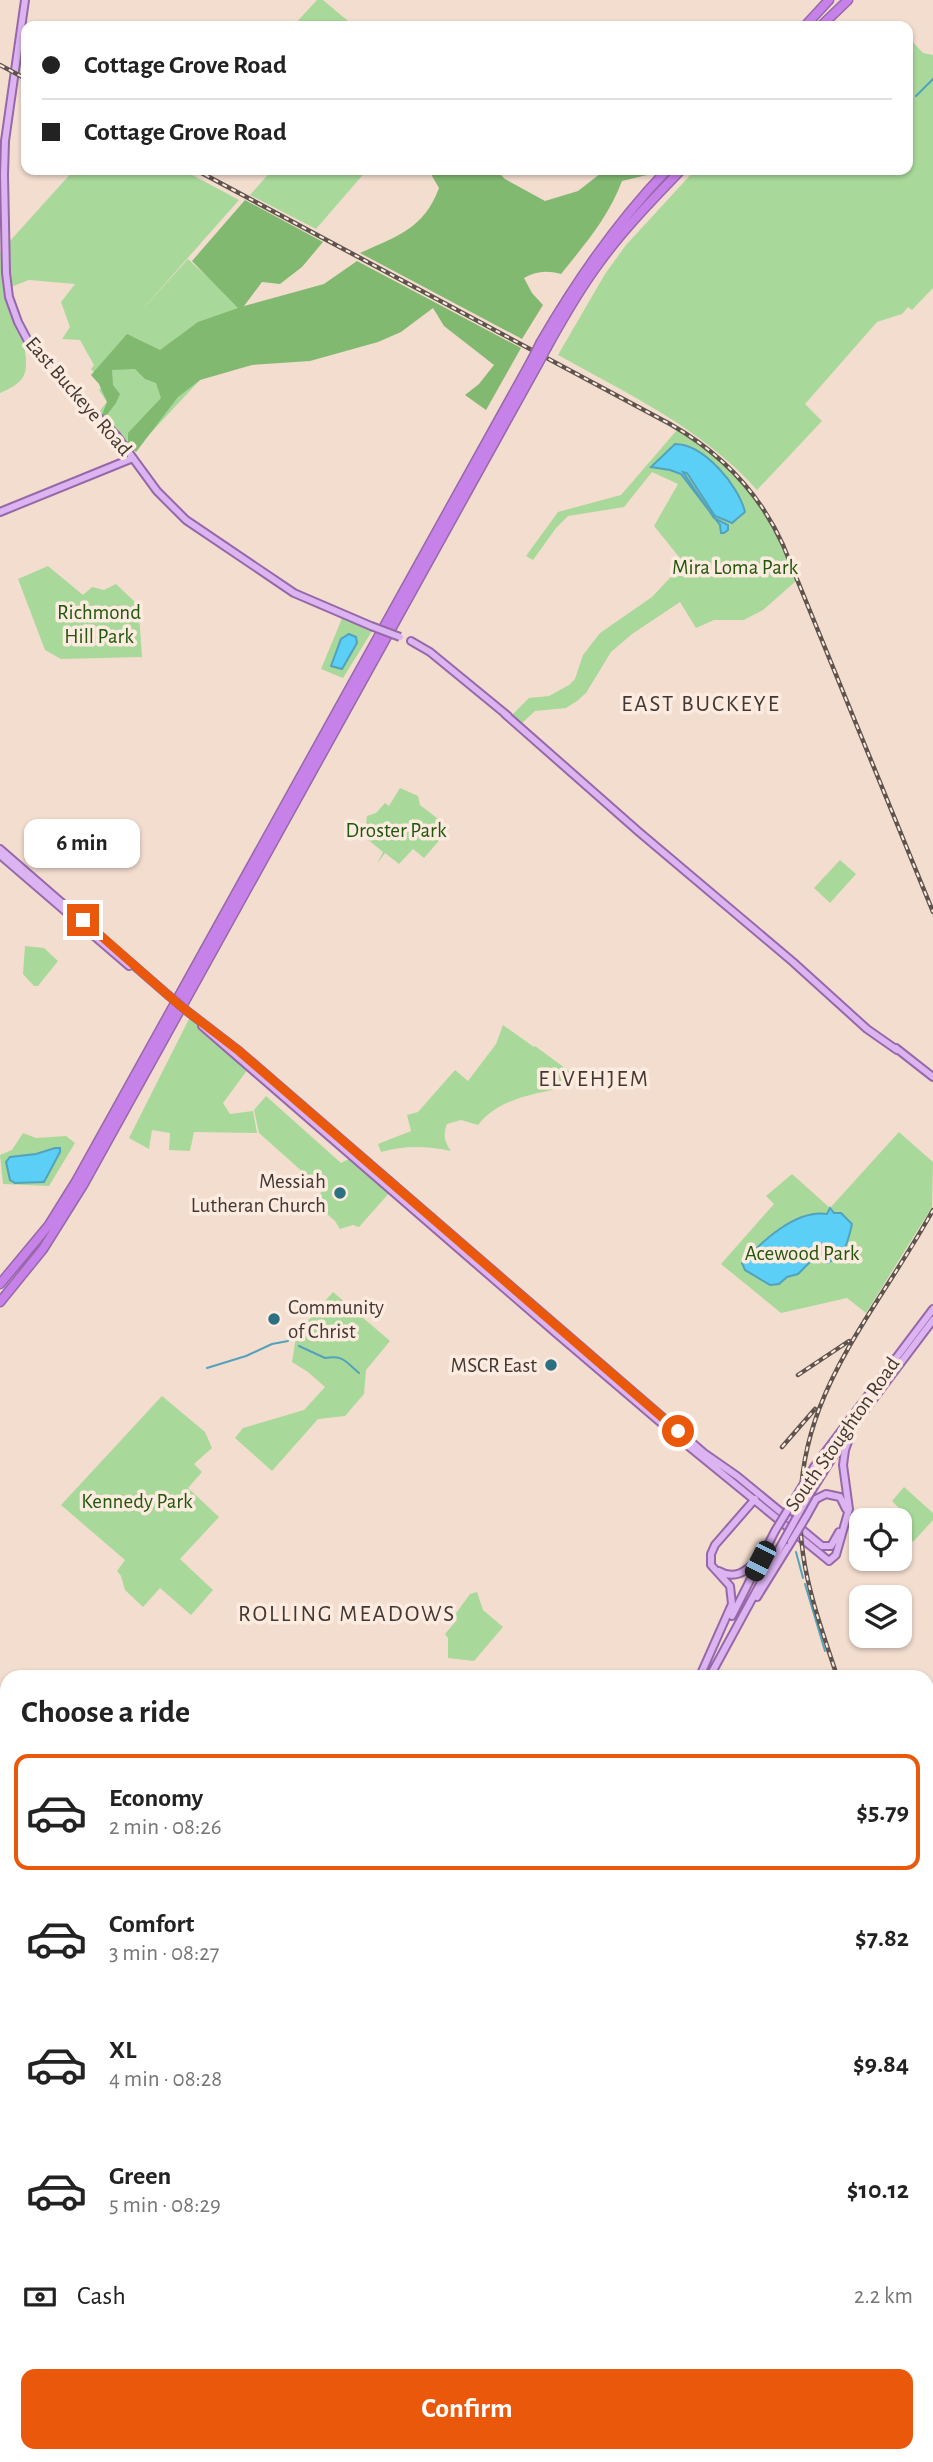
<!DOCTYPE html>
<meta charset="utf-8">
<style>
body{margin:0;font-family:"Alegreya Sans",sans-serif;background:#f6f6f6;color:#222;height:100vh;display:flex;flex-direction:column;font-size:26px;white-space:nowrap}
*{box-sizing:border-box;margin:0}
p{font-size:23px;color:#767676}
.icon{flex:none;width:38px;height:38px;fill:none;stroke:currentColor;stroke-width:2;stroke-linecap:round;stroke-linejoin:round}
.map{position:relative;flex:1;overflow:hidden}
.side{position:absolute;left:0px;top:1670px;width:934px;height:793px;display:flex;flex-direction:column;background:#fff;border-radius:21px 21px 0 0;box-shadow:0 2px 5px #0004}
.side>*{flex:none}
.guide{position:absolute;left:21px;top:21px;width:892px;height:154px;border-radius:14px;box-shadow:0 2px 5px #0004;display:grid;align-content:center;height:154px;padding:0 21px;background:#fff}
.controls{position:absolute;left:849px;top:1508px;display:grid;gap:14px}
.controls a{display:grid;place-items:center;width:63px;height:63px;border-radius:14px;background:#fff;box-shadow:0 2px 5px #0004;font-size:35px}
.end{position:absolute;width:32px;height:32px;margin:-16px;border:9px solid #ea580c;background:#fff;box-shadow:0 0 0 4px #fff}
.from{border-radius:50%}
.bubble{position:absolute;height:49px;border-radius:14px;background:#fff;box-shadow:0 2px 5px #0004;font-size:23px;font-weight:600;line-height:49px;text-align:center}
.car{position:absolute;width:21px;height:42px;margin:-21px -10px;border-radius:9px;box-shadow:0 0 5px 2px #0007;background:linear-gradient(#222 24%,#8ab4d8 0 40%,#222 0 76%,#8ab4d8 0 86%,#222 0)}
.guide b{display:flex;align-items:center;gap:24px;height:66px;font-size:26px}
.guide b+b{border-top:2px solid #e0e0e0}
.guide i{width:18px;height:18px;background:#222}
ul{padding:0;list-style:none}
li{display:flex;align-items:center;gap:21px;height:116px;margin:0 14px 10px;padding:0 7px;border:4px solid transparent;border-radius:14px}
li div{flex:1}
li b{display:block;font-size:26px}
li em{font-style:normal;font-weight:600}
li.selected{border-color:#ea580c}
li>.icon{width:63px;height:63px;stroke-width:1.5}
h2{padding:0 21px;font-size:32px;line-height:84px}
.pay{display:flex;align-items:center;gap:18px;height:77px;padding:0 21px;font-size:26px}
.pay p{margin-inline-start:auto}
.button{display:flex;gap:14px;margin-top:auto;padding:14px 21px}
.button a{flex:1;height:80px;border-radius:14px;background:#ea580c;color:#fff;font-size:28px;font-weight:600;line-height:80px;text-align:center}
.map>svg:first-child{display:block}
.green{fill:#a8d99a}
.forest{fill:#81b971}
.water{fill:#5bcff6;stroke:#53a2bc;stroke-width:2}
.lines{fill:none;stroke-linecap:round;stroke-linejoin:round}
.stream{stroke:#53a2bc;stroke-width:2}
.major-casing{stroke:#9768a9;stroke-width:10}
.highway-casing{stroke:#9768a9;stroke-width:11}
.major{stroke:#ddb4f2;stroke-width:6}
.highway{stroke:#c682e9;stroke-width:8}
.rail-casing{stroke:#5f534d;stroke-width:4.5}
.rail{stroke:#fdebe0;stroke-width:2;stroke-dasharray:5;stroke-linecap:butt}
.major-bridge-casing{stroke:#9768a9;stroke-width:10;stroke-linecap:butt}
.highway-bridge-casing{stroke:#9768a9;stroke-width:11;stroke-linecap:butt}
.major-bridge{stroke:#ddb4f2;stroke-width:6}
.highway-bridge{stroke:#c682e9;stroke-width:8}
.route{stroke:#ea580c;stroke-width:9}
.poi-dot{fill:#2d7081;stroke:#fdebe0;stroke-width:2.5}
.labels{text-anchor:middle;stroke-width:7;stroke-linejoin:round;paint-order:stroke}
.street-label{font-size:21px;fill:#413833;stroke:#fdebe0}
.park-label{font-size:21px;fill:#21570d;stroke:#fdebe0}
.poi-label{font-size:21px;fill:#413833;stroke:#fdebe0;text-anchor:end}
.neighbourhood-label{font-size:23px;letter-spacing:2px;fill:#413833;stroke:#fdebe0}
</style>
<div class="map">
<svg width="933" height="2462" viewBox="0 0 933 2462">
<rect width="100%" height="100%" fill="#f3ddcf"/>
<path class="green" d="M317 0H323L354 26H293Z
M908 37 923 53 933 55V288L912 310 908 307 902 314 877 322 805 404 822 421 757 490C703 429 628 394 558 355L605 274 626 245 695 170H908Z
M74 170H183L239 200 139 313 188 259 281 344 214 365 131 454 97 414 107 402 99 390 105 383 91 369 94 365 80 340 62 339 70 327 61 302 75 284 29 280 11 287 7 278C12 299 34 360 23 377 18 385 9 389 0 393V252Z
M272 170H367L316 229 250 195Z
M677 430C742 471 768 510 796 581L763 610 744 620H714L696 628 680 602 632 634 611 652 586 693 577 701 566 708 535 711 521 724 511 716 529 698 549 696 569 685 575 679 583 655 600 633 652 597 684 563 654 526 678 484 652 472 624 507 568 516 556 528 533 560 526 556 558 512 621 495Z
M48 566 83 595 92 587 104 590 116 584 136 603 139 614 142 657 61 659 45 650 18 579Z
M343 616 374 628 343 678 321 669Z
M400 788 418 796 420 805 450 828 424 858 413 849 399 864 385 853 377 864 383 852 361 834 366 824 367 816 376 813 385 803 389 806Z
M840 860 856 874 830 903 814 888Z
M25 946 44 948 58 961 38 986H34L23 974Z
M190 1017 248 1069 223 1103 230 1114 253 1111 257 1133 194 1132 190 1151 169 1150 170 1133 152 1130 149 1149 129 1138Z
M503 1025 534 1047 535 1046 569 1071 566 1087C535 1094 499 1098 478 1125L461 1120 447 1124C443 1135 444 1141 451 1151 426 1146 406 1145 381 1152L378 1144 411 1131 407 1115 418 1112 455 1070 468 1081 496 1044Z
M266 1096 341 1163 353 1157 391 1191 359 1227 353 1225 340 1229 335 1221 313 1202 323 1190 259 1133 254 1110Z
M899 1132 933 1162 932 1207 866 1313 847 1298 781 1313 721 1264 774 1204 766 1196 792 1174 830 1208Z
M23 1133 36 1138 66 1136 75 1143 49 1186 3 1184 0 1155 12 1150Z
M333 1292 390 1341 366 1370 364 1394 345 1416 318 1419 272 1471 235 1438 243 1428 304 1410 325 1387 308 1372 292 1362 296 1337 301 1339 297 1336 298 1332Z
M162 1396 205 1432 212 1448 194 1464 202 1472 188 1488 219 1517 180 1559 213 1590 191 1615 160 1588 143 1607 125 1590 121 1576 117 1571 125 1560 61 1505Z
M904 1487 933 1513V1520L913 1542 900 1529V1521L889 1520 899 1508 892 1501Z
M477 1592 483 1610 503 1627 474 1661 448 1658V1638L445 1634 457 1620 454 1616 470 1594Z
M928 1974 933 1992V2053L928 2037Z
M24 2455H68L73 2462H22Z
M515 2455H584L578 2462H523Z"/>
<path class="forest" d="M432 170H496L505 179 545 201 578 191 605 170H652L647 175 622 181C608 218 585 244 561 274 547 270 536 271 524 278L532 293 543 305 522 339 360 253C397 236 424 229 439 188L432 176Z
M245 200 323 242 302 267 280 284 262 282 244 306 324 284 357 261 521 348 486 410 465 395 479 384 494 365 444 326 433 308 401 332 378 342 310 361 252 365 200 380 178 397 136 452 128 445V433L161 398 156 383 145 379 135 369 112 370 113 385 120 394 116 403 106 416 102 415 107 402 99 384 91 375 127 334 160 350 198 322 238 308 192 261Z"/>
<path class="water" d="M675 444C704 444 739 486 745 512L732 523 715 516 687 473 683 472 714 518 728 525V530L724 533H721L720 525 681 474 670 470 651 467Z
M349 634 356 637 357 643 342 669 331 666 341 639Z
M55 1148H60V1152L44 1182 15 1183 10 1180 6 1162 10 1157 36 1154Z
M830 1208 834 1213H841L852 1224C848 1242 845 1256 827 1263L814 1258 798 1274 787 1277 779 1284 770 1285 745 1270 742 1263C761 1242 796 1209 827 1214Z"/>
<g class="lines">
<path class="stream" d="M916 96 933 79
M299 1346 325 1358C343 1355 345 1361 359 1373
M207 1368 246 1356 272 1344 288 1341
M796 1552 803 1578
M805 1584 825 1651
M928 1995 933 2013
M0 2364H7"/>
<g class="major-casing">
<path id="major" d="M25 0 5 141 4 175 6 273 9 297 18 322 28 341 44 362 116 435 157 491 186 520 294 593 371 626
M0 512 133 458
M411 641 430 652 508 716
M505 714 639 832 793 962 867 1029 897 1050
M0 849 168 995
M0 855 129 966
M187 1011 239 1051 704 1453 737 1476 822 1546H831L839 1532
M202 1026 557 1334 687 1445 829 1561
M896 1048 933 1077
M814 1467 933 1309
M809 1495 847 1434 933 1320
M806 1517 816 1499 826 1494 840 1497 846 1509
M829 1561 836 1555 849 1509 843 1465 845 1450 851 1433
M719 1571C734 1580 746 1572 757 1560
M757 1597 791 1542
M732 1616 775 1531
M700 1676 732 1604 730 1586 711 1565V1554L715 1545 755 1499
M710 1676 783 1542
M214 2455 221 2462
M228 2462V2455
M233 2462 237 2455"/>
</g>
<g class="highway-casing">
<path id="highway" d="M805 26 829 0
M821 26 848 0
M541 342C577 280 617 222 667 170
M547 347C563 318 579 290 599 263 623 230 652 200 681 170
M0 1284 49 1225 77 1180 532 360
M0 1302 43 1249 83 1185 539 362
M4 1937 7 1943
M0 1965 7 1976
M0 1981 7 1991
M2 2006 7 2011
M489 2455 496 2462
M499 2455 506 2462"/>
</g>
<use href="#major" class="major"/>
<use href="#highway" class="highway"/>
<g class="rail-casing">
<path id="rail" d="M0 65 26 79
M196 170 670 424C721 453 759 492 783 545L933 912
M798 1375 849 1341
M782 1447 815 1409
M837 1676C824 1636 809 1596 803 1554 783 1407 868 1327 933 1210
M928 1970 933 1988
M0 2395 7 2392
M661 2455 726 2462"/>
</g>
<use href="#rail" class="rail"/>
<g class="major-bridge-casing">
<path id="major-bridge" d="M371 626 400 637
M168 995 187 1011
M775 1531 814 1467
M783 1542 809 1495
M791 1542 806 1517"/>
</g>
<g class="highway-bridge-casing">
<path id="highway-bridge" d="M532 360 541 342
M539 362 547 347"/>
</g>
<use href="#major-bridge" class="major-bridge"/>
<use href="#highway-bridge" class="highway-bridge"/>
</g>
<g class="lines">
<path class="route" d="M83 920 178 1004 239 1051 678 1431"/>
</g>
<g class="poi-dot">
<circle cx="340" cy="1193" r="7"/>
<circle cx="274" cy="1319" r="7"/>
<circle cx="551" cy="1365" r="7"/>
</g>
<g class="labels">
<g class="street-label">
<text transform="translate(79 396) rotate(49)" y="7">East Buckeye Road</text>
<text transform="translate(842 1434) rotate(-55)" y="7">South Stoughton Road</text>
</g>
<g class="park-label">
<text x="735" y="574">Mira Loma Park</text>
<text x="99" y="619">Richmond<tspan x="99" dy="24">Hill Park</tspan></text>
<text x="396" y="837">Droster Park</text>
<text x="802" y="1260">Acewood Park</text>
<text x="137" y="1508">Kennedy Park</text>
</g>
<g class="poi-label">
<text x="326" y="1188">Messiah<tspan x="326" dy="24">Lutheran Church</tspan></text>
<text x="288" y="1314" text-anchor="start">Community<tspan x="288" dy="24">of Christ</tspan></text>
<text x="537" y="1372">MSCR East</text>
</g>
<g class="neighbourhood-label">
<text x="701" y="711">EAST BUCKEYE</text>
<text x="594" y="1086">ELVEHJEM</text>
<text x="347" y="1621">ROLLING MEADOWS</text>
</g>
</g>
</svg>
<div class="controls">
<a><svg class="icon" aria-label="locate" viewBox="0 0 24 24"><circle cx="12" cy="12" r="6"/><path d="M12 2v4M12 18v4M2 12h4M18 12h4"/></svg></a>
<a><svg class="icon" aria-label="layers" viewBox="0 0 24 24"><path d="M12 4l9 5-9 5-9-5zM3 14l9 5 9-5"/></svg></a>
</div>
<i class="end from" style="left:678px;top:1431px"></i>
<i class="end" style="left:83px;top:920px"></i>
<div class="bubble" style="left:24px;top:819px;width:116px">6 min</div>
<i class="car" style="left:760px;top:1561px;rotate:207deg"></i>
<div class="guide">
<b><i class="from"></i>Cottage Grove Road</b>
<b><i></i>Cottage Grove Road</b>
</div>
<section class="side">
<h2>Choose a ride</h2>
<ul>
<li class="selected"><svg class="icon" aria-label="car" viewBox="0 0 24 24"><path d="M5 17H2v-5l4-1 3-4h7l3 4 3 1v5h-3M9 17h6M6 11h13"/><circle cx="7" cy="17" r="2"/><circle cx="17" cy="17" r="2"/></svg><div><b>Economy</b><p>2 min · 08:26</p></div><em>$5.79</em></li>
<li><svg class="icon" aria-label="car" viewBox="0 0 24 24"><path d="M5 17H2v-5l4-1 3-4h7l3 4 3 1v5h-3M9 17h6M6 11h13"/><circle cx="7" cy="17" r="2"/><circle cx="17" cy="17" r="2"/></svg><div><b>Comfort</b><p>3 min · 08:27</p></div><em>$7.82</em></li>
<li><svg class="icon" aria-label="car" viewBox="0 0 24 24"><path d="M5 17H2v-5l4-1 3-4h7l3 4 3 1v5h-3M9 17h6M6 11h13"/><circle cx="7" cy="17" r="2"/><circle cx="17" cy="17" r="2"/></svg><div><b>XL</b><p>4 min · 08:28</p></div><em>$9.84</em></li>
<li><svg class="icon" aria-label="car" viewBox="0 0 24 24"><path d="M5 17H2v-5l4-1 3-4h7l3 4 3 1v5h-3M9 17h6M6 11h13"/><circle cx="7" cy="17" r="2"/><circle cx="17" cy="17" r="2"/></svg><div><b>Green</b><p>5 min · 08:29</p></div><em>$10.12</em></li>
</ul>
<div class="pay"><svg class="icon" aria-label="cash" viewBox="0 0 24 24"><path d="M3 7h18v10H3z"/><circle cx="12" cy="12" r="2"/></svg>Cash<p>2.2 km</p></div>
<div class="button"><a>Confirm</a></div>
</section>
</div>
